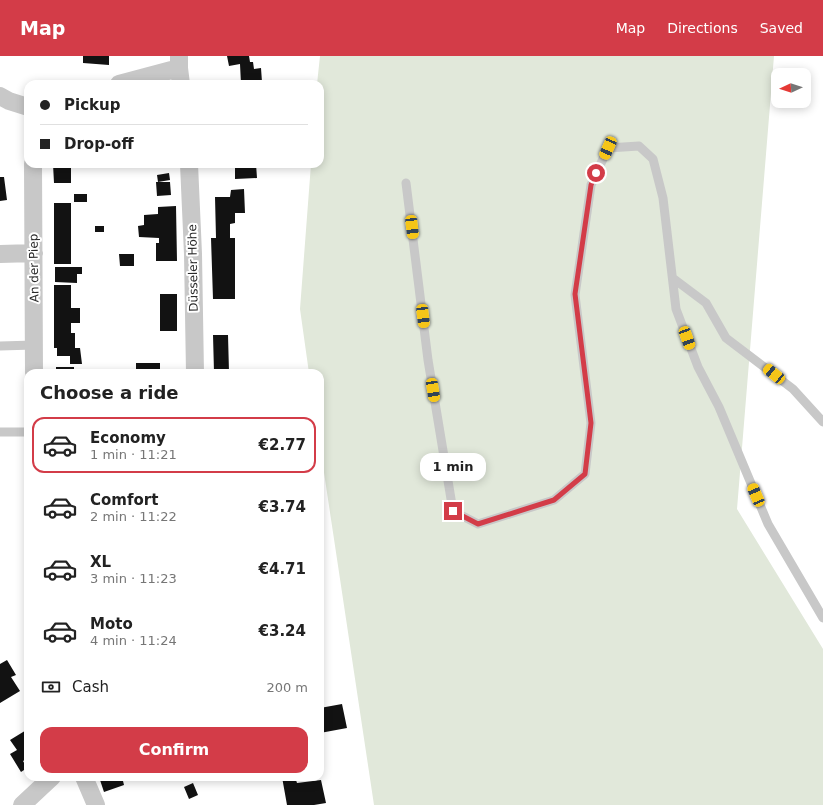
<!DOCTYPE html>
<meta charset="utf-8">
<style>
body{margin:0;font-family:"DejaVu Sans",sans-serif;background:#f6f6f6;color:#222;height:100vh;display:flex;flex-direction:column;font-size:15px;white-space:nowrap}
*{box-sizing:border-box;margin:0}
p{font-size:13px;color:#767676}
.icon{flex:none;width:22px;height:22px;fill:none;stroke:currentColor;stroke-width:2;stroke-linecap:round;stroke-linejoin:round}
.map{position:relative;flex:1;overflow:hidden}
.details{position:absolute;left:24px;top:313px;width:300px;height:412px;display:flex;flex-direction:column;background:#fff;border-radius:12px;box-shadow:0 2px 10px #0003}
.details>*{flex:none}
.hud{position:absolute;left:24px;top:24px;width:300px;height:88px;border-radius:12px;box-shadow:0 2px 10px #0003;display:grid;align-content:center;height:88px;padding:0 16px;background:#fff}
.needle{width:26px;rotate:266deg}
.tools{position:absolute;left:771px;top:12px;display:grid;gap:8px}
.tools a{display:grid;place-items:center;width:40px;height:40px;border-radius:8px;background:#fff;box-shadow:0 2px 10px #0003;font-size:20px}
.end{position:absolute;width:18px;height:18px;margin:-9px;border:5px solid #d33c48;background:#fff;box-shadow:0 0 0 2px #fff}
.from{border-radius:50%}
.bubble{position:absolute;height:28px;border-radius:12px;background:#fff;box-shadow:0 2px 10px #0003;font-size:13px;font-weight:700;line-height:28px;text-align:center}
.car{position:absolute;width:12px;height:24px;margin:-12px -6px;border-radius:5px;box-shadow:0 0 3px 1px #0007;background:linear-gradient(#f5c518 24%,#345 0 40%,#f5c518 0 76%,#345 0 86%,#f5c518 0)}
.hud b{display:flex;align-items:center;gap:14px;height:38px;font-size:15px}
.hud b+b{border-top:1px solid #e0e0e0}
.hud i{width:10px;height:10px;background:#222}
ul{padding:0;list-style:none}
li{display:flex;align-items:center;gap:12px;height:56px;margin:0 8px 6px;padding:0 8px;border:2px solid transparent;border-radius:12px}
li div{flex:1}
li b{display:block;font-size:15px}
li em{font-style:normal;font-weight:700}
li.active{border-color:#d33c48}
li>.icon{width:36px;height:36px;stroke-width:1.5}
h2{padding:0 16px;font-size:18px;line-height:48px}
.pay{display:flex;align-items:center;gap:10px;height:44px;padding:0 16px;font-size:15px}
.pay p{margin-inline-start:auto}
.cta{display:flex;gap:8px;margin-top:auto;padding:8px 16px}
.cta a{flex:1;height:46px;border-radius:12px;background:#d33c48;color:#fff;font-size:16px;font-weight:700;line-height:46px;text-align:center}
header{display:flex;align-items:center;gap:24px;box-sizing:border-box;height:56px;padding:0 20px;background:#d33c48;color:#fff}
header strong{font-size:19px}
nav{display:flex;gap:22px;margin-inline-start:auto;font-size:14px}
.map>svg:first-child{display:block}
.green{fill:#e1e8da}
.building{fill:#121212}
.lines{fill:none;stroke-linecap:round;stroke-linejoin:round}
.service{stroke:#c8c8c8;stroke-width:9}
.minor{stroke:#c8c8c8;stroke-width:18}
.route{stroke:#d33c48;stroke-width:5}
.labels{text-anchor:middle;stroke-width:4;stroke-linejoin:round;paint-order:stroke}
.street-label{font-size:12px;fill:#2b2b2b;stroke:#fff}
</style>
<header>
<strong>Map</strong>
<nav><a>Map</a><a>Directions</a><a>Saved</a></nav>
</header>
<div class="map">
<svg width="823" height="749" viewBox="0 0 823 749">
<rect width="100%" height="100%" fill="#fff"/>
<path class="green" d="M320 0H774L737 453 823 593V749H374L320 390V317H309L300 253 311 108H320V28H317Z"/>
<path class="building" d="M83 0H109V9L83 7Z
M227 0H249L250 6H253L254 13 261 12 262 26H255V28H241L240 8 229 10Z
M53 108H71V127H54Z
M90 108H106V112H92Z
M155 108H173V111L156 112Z
M235 108H256L257 122 235 123Z
M169 117 170 124 158 126 157 119Z
M0 121H4L7 144 0 145Z
M156 126H170L171 139 157 140Z
M244 133 245 157H235V167L230 168V182H235V243H213L211 182H216L215 141H230L231 134Z
M74 138H87V146H74Z
M54 147H71V208H54Z
M176 150 177 205H156V187H159V182L139 181 138 170 144 169V159L158 158V151Z
M95 170H104V176H95Z
M119 198H134V210H120Z
M55 211H82V218H77V227L55 226Z
M54 229H71V252H80V267H71V277H75V292H80L82 308H70V300H57V292H54Z
M160 238H177V275H160Z
M213 279H228L229 316H214Z
M136 307H160V317H136Z
M56 311H74V317H56Z
M7 604 16 619 11 621 20 635 0 647V608Z
M342 648 347 672 320 677V652Z
M28 673V702L23 705 27 712 21 716 10 698 17 694 10 684Z
M99 721H122L124 729 104 736Z
M282 721H295L297 727 321 724 326 747 314 749H287Z
M193 727 198 739 189 743 184 731Z"/>
<g class="lines">
<path class="service" d="M406 127 428 304 453 455 478 468 554 444 585 418 591 367 575 239 591 129 608 92 639 90 653 103 663 142 676 253 698 311 719 351 768 468 823 562
M674 223 706 247 726 282 793 333 823 366
M0 290 34 289
M0 376H28"/>
<path class="minor" d="M179 12 181 28
M119 28 179 12V0
M0 40 9 45 28 51
M33 108 34 317
M189 108 193 198 195 317
M0 198 34 197
M84 721 96 749
M22 749 52 721"/>
</g>
<g class="lines">
<path class="route" d="M453 455 478 468 554 444 585 418 591 367 575 238 591 129 596 117"/>
</g>
<g class="labels">
<g class="street-label">
<text transform="translate(34 212) rotate(-91)" y="4">An der Piep</text>
<text transform="translate(193 212) rotate(-91)" y="4">Düsseler Höhe</text>
</g>
</g>
</svg>
<div class="tools">
<a><svg class="needle" viewBox="-14 -14 28 28"><path d="M0-13l5 13h-10z" fill="#e53935"/><path d="M0 13l5-13h-10z" fill="#767676"/></svg></a>
</div>
<i class="end from" style="left:596px;top:117px"></i>
<i class="end" style="left:453px;top:455px"></i>
<div class="bubble" style="left:420px;top:397px;width:66px">1 min</div>
<i class="car" style="left:608px;top:92px;rotate:204deg"></i>
<i class="car" style="left:412px;top:171px;rotate:173deg"></i>
<i class="car" style="left:423px;top:260px;rotate:173deg"></i>
<i class="car" style="left:687px;top:282px;rotate:160deg"></i>
<i class="car" style="left:774px;top:318px;rotate:309deg"></i>
<i class="car" style="left:433px;top:334px;rotate:171deg"></i>
<i class="car" style="left:756px;top:439px;rotate:337deg"></i>
<div class="hud">
<b><i class="from"></i>Pickup</b>
<b><i></i>Drop-off</b>
</div>
<section class="details">
<h2>Choose a ride</h2>
<ul>
<li class="active"><svg class="icon" aria-label="car" viewBox="0 0 24 24"><path d="M5 17H2v-5l4-1 3-4h7l3 4 3 1v5h-3M9 17h6M6 11h13"/><circle cx="7" cy="17" r="2"/><circle cx="17" cy="17" r="2"/></svg><div><b>Economy</b><p>1 min · 11:21</p></div><em>€2.77</em></li>
<li><svg class="icon" aria-label="car" viewBox="0 0 24 24"><path d="M5 17H2v-5l4-1 3-4h7l3 4 3 1v5h-3M9 17h6M6 11h13"/><circle cx="7" cy="17" r="2"/><circle cx="17" cy="17" r="2"/></svg><div><b>Comfort</b><p>2 min · 11:22</p></div><em>€3.74</em></li>
<li><svg class="icon" aria-label="car" viewBox="0 0 24 24"><path d="M5 17H2v-5l4-1 3-4h7l3 4 3 1v5h-3M9 17h6M6 11h13"/><circle cx="7" cy="17" r="2"/><circle cx="17" cy="17" r="2"/></svg><div><b>XL</b><p>3 min · 11:23</p></div><em>€4.71</em></li>
<li><svg class="icon" aria-label="car" viewBox="0 0 24 24"><path d="M5 17H2v-5l4-1 3-4h7l3 4 3 1v5h-3M9 17h6M6 11h13"/><circle cx="7" cy="17" r="2"/><circle cx="17" cy="17" r="2"/></svg><div><b>Moto</b><p>4 min · 11:24</p></div><em>€3.24</em></li>
</ul>
<div class="pay"><svg class="icon" aria-label="cash" viewBox="0 0 24 24"><path d="M3 7h18v10H3z"/><circle cx="12" cy="12" r="2"/></svg>Cash<p>200 m</p></div>
<div class="cta"><a>Confirm</a></div>
</section>
</div>
